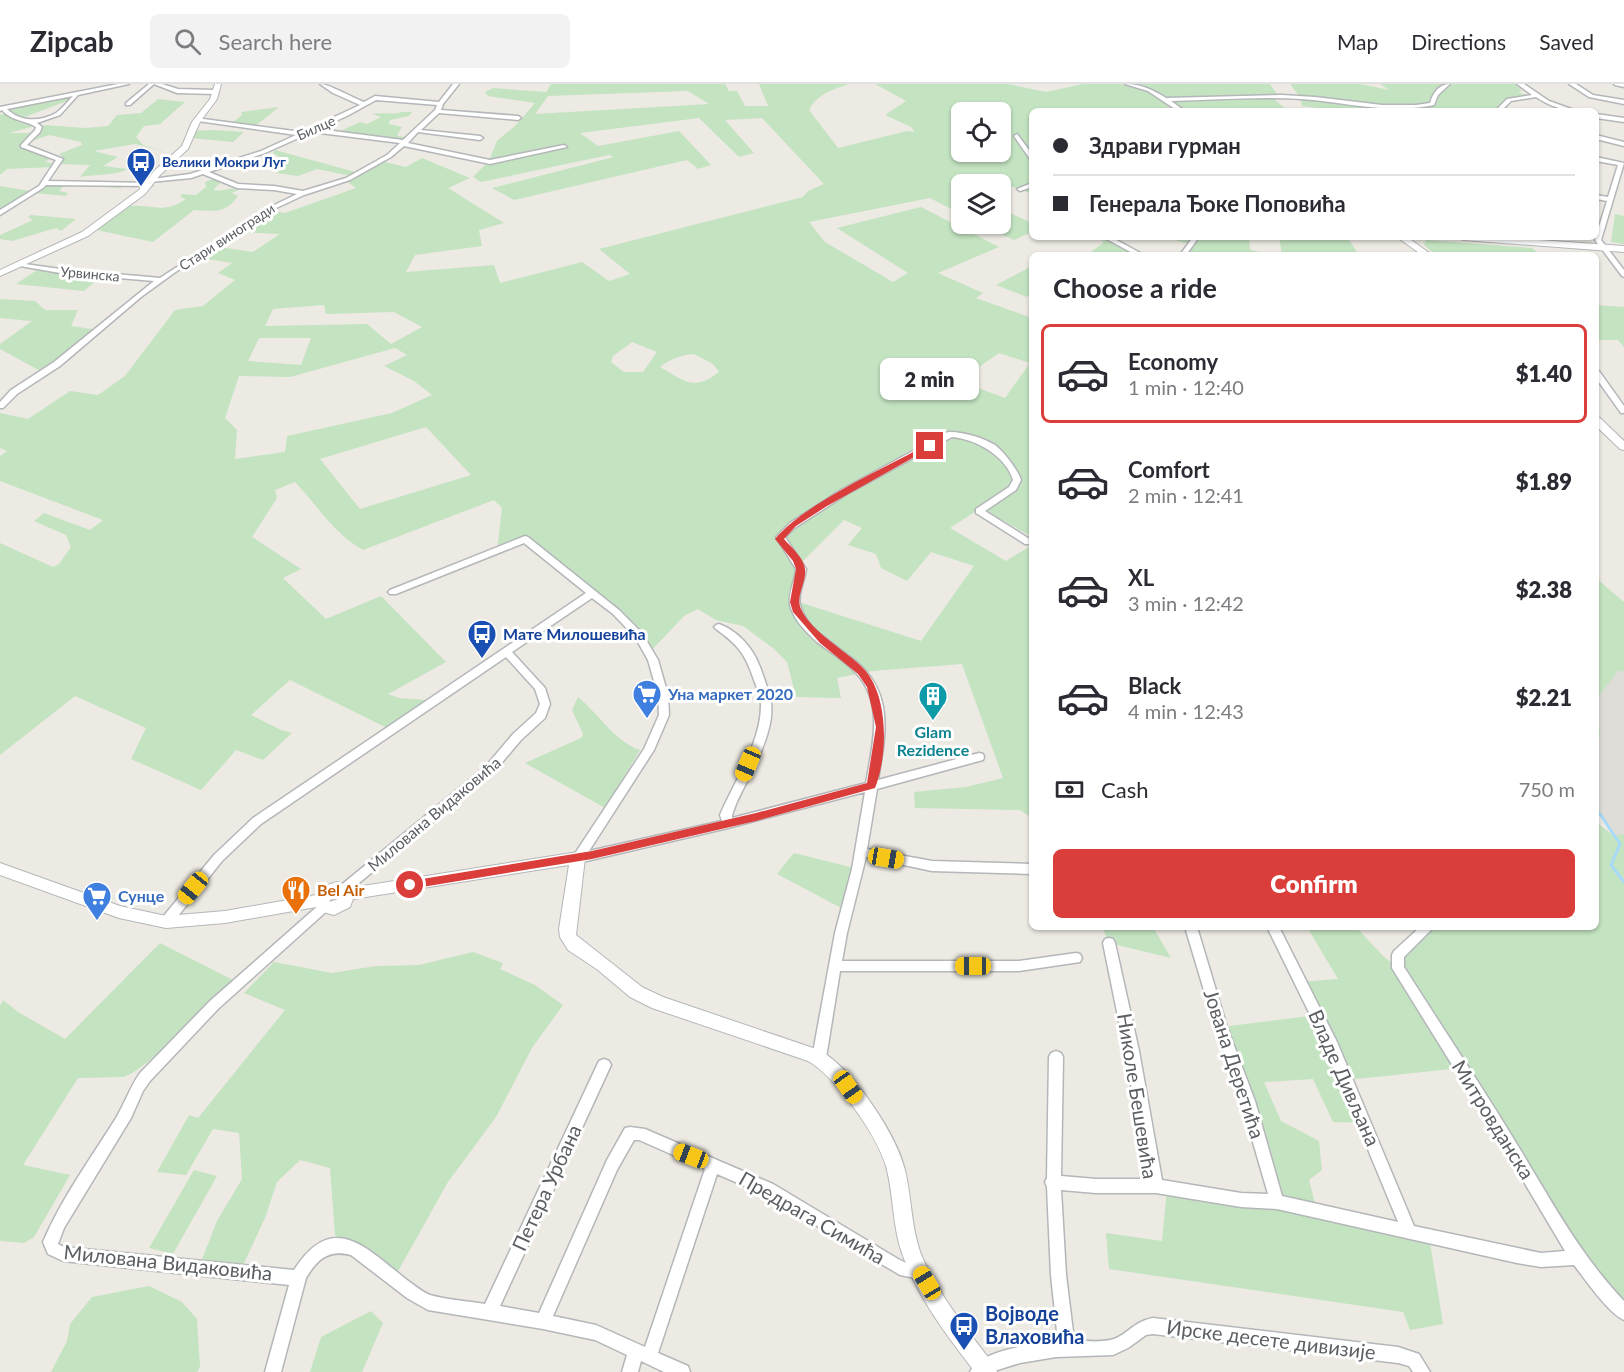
<!DOCTYPE html>
<meta charset="utf-8">
<style>
body{margin:0;font-family:Lato,sans-serif;background:#f2f2f3;color:#2b2b33;height:100vh;display:flex;flex-direction:column;font-size:22px;white-space:nowrap}
*{box-sizing:border-box;margin:0}
p{font-size:20px;color:#7c7c81}
.icon{flex:none;width:33px;height:33px;fill:none;stroke:currentColor;stroke-width:2;stroke-linecap:round;stroke-linejoin:round}
.map{position:relative;flex:1;overflow:hidden}
.sheet{position:absolute;left:1029px;top:168px;width:570px;height:678px;display:flex;flex-direction:column;background:#fff;border-radius:9px;box-shadow:0 2px 4px #0004}
.sheet>*{flex:none}
.top-card{position:absolute;left:1029px;top:24px;width:570px;height:132px;border-radius:9px;box-shadow:0 2px 4px #0004;display:grid;align-content:center;height:132px;padding:0 24px;background:#fff}
.controls{position:absolute;left:951px;top:18px;display:grid;gap:12px}
.controls a{display:grid;place-items:center;width:60px;height:60px;border-radius:9px;background:#fff;box-shadow:0 2px 4px #0004;font-size:30px}
.end{position:absolute;width:27px;height:27px;margin:-14px;border:8px solid #db3d3b;background:#fff;box-shadow:0 0 0 3px #fff}
.from{border-radius:50%}
.bubble{position:absolute;height:42px;border-radius:9px;background:#fff;box-shadow:0 2px 4px #0004;font-size:20px;font-weight:800;line-height:42px;text-align:center}
.car{position:absolute;width:18px;height:36px;margin:-18px -9px;border-radius:8px;box-shadow:0 0 4px 2px #0007;background:linear-gradient(#f5c518 24%,#345 0 40%,#f5c518 0 76%,#345 0 86%,#f5c518 0)}
.top-card b{display:flex;align-items:center;gap:21px;height:57px;font-size:22px}
.top-card b+b{border-top:2px solid #e1e1e2}
.top-card i{width:15px;height:15px;background:#2b2b33}
ul{padding:0;list-style:none}
li{display:flex;align-items:center;gap:18px;height:99px;margin:0 12px 9px;padding:0 12px;border:3px solid transparent;border-radius:9px}
li div{flex:1}
li b{display:block;font-size:22px}
li em{font-style:normal;font-weight:800}
li.selected{border-color:#db3d3b}
li>.icon{width:54px;height:54px;stroke-width:1.5}
h2{padding:0 24px;font-size:27px;line-height:72px}
.pay{display:flex;align-items:center;gap:15px;height:66px;padding:0 24px;font-size:22px}
.pay p{margin-inline-start:auto}
.cta{display:flex;gap:12px;margin-top:auto;padding:12px 24px}
.cta a{flex:1;height:69px;border-radius:9px;background:#db3d3b;color:#fff;font-size:24px;font-weight:800;line-height:69px;text-align:center}
header{display:flex;align-items:center;gap:36px;box-sizing:border-box;height:84px;padding:0 30px;background:#fff;border-bottom:2px solid #e1e1e2}
header strong{font-size:28px}
nav{display:flex;gap:33px;margin-inline-start:auto;font-size:21px}
.search{width:420px;height:54px;background:#f2f2f3;display:flex;align-items:center;gap:15px;box-sizing:border-box;padding:0 21px;border-radius:9px;color:#7c7c81;font-size:22px}
.map>svg:first-child{display:block}
.industrial{fill:#dedcd7}
.green{fill:#c3e3c1;fill-rule:evenodd}
.lines{fill:none;stroke-linecap:round;stroke-linejoin:round}
.stream{stroke:#a8daf8;stroke-width:3}
.minor-casing{stroke:#b4b6b9;stroke-width:3}
.tertiary-casing{stroke:#b4b6b9;stroke-width:2}
.minor{fill:#fff;fill-rule:evenodd}
.tertiary{fill:#fff;fill-rule:evenodd}
.route{fill:#db3d3b}
.labels{text-anchor:middle;stroke-width:6;stroke-linejoin:round;paint-order:stroke}
.far-street-label{font-size:14px;fill:#5b5f63;stroke:#fff}
.far-transit-label{font-size:14px;font-weight:bold;fill:#164399;stroke:#fff;text-anchor:start}
.transit-label{font-size:16px;font-weight:bold;fill:#164399;stroke:#fff;text-anchor:start}
.shop-label{font-size:16px;font-weight:bold;fill:#366cbe;stroke:#fff;text-anchor:start}
.culture-label{font-size:16px;font-weight:bold;fill:#0d838f;stroke:#fff}
.street-label{font-size:16px;fill:#5b5f63;stroke:#fff}
.food-label{font-size:16px;font-weight:bold;fill:#c56008;stroke:#fff;text-anchor:start}
.near-street-label{font-size:20px;fill:#5b5f63;stroke:#fff}
.near-transit-label{font-size:20px;font-weight:bold;fill:#164399;stroke:#fff;text-anchor:start}
</style>
<header>
<strong>Zipcab</strong>
<div class="search"><svg class="icon" aria-label="search" viewBox="0 0 24 24"><circle cx="10" cy="10" r="6"/><path d="M15 15l6 6"/></svg>Search here</div>
<nav><a>Map</a><a>Directions</a><a>Saved</a></nav>
</header>
<div class="map">
<svg width="1624" height="1288" viewBox="0 0 1624 1288">
<rect width="100%" height="100%" fill="#edeae3"/>
<path class="industrial" d="M1624 544V798L1620 760 1596 724V545Z"/>
<path class="green" d="M551 0H725L729 7H737L745 22H768L759 0H849C832 6 817 10 809 26L838 64 907 47 915 48 911 43 885 31 906 17 875 0H1008L1046 8 1083 0H1121L1151 9 1175 27H1032V110C1010 102 976 87 956 104L961 107V130L930 114 809 138 825 158 893 198 908 189 837 144 921 123 999 163 938 189 983 209 976 214 1032 234V453L981 424 950 444 1006 477 1032 461V734L1020 726 915 724 914 708 966 703 1003 694 962 580 872 587 837 594 841 614 796 613 787 578 773 564 743 542 716 536 698 525 684 532 650 568 639 551 525 456 497 467 502 424 494 416 363 466C333 449 318 422 295 398L275 406 277 414 252 453 301 485 283 494 326 535 381 512 446 578 388 610 399 614 427 616 387 644 290 596 251 631 281 646 292 649 263 676 236 666 201 706 131 675 146 644 75 612 0 671V459L53 483 59 480 71 463 66 451 34 437 44 429 90 446 103 436 0 397V372L7 367 0 364V329L28 335 70 307 98 311 125 292 175 226 203 222 235 196 218 189 232 179 195 173 213 162 253 168 280 150 236 148 268 126 285 129 356 104 345 96 351 92 317 85 298 92 276 89 285 84 275 81V77L281 74 273 69 275 66 359 89 381 77 406 83 422 74 470 94 448 104 504 139 479 146 482 162 415 171 406 188 494 181 500 199 582 178 609 197 630 190 599 165 803 113 808 107 824 100 762 34 725 36 754 69 739 73 699 34 580 49 598 62 679 47 711 81 698 85 687 76 514 116 492 104 614 73 609 71 481 98 473 93 489 77 497 57 517 40 535 19 488 12 485 8 493 4 546 8ZM688 7 709 20 535 30 548 12ZM962 28H1000V68H962ZM324 221 326 230 394 228 422 243 391 260 367 240 265 242 273 225ZM259 254H311L301 281 248 277ZM632 258 657 268 643 288H624L611 278 613 272ZM395 264 407 271 384 282 414 297 432 311 392 329 287 352 285 368 235 375 237 346 225 334 239 292 290 293ZM999 269 1030 279 1005 314 959 297ZM694 270 713 280 719 288C693 308 685 297 660 283 670 275 681 271 694 270ZM426 343 471 391 360 425 320 375ZM844 436 862 444 848 461 876 470 881 484 907 497 931 468 974 482 921 557 789 515 799 481Z
M1133 0H1270L1279 13 1273 14 1288 27H1180L1144 4Z
M1290 0H1361L1389 6 1380 0H1515L1522 7 1518 8 1530 12 1506 14 1493 27H1343L1302 22 1300 13Z
M76 12 75 14 22 34 38 41 9 49H36L31 55 42 47 44 41 86 44 108 42 117 31 141 29 158 15 185 18 160 40 144 42 136 53 143 61 164 67 135 60 94 67 118 73 103 82 128 85C115 92 96 90 80 93L90 81 58 80 64 74 59 70 82 61 81 58 49 51 23 60 55 71 45 78 55 80 53 83 7 85 0 91V31L6 29 4 25Z
M279 23 254 43 232 39 242 31 241 28Z
M402 28H412L409 32 390 36 389 40 402 43 397 52 408 53 403 56 338 48 360 38 367 40 381 33 372 30C382 28 392 31 402 28Z
M215 46 244 48 233 58 190 54 192 47Z
M213 95 220 99 213 106C223 108 230 103 240 105L232 109 238 112C226 130 213 127 194 126L153 158 92 145C101 139 114 125 124 123 149 118 162 132 186 115L180 113 182 110 196 111 206 103 205 98Z
M46 99 123 101 121 104 64 101 59 107 68 109 66 112 33 109 0 127V102L35 108Z
M1001 125 1032 139V148L1014 156 980 140H1000Z
M1615 130 1624 132V160L1611 158Z
M31 131 76 135 61 147 56 144 12 157 0 155V151L33 136 28 133Z
M1096 153H1108L1138 169 1087 171 1104 158Z
M1162 153H1249L1250 166 1275 171H1181L1190 160Z
M1279 153H1347L1359 171H1282Z
M1426 156 1532 164 1540 171H1436L1424 161Z
M1032 182V210L1027 213 996 201Z
M40 184 103 191 84 207 16 200Z
M0 215 35 217 45 226H78L71 242 99 246 44 289 0 265V260L32 237 0 234Z
M1596 221 1624 223V263L1618 256H1596Z
M1596 494 1624 518V587H1618L1598 613 1600 655 1596 656Z
M578 613C598 629 615 658 640 666L605 724 525 679 581 654 583 650 572 626Z
M1596 738 1614 752 1624 750V1228L1461 984 1347 996 1365 1039 1333 1038 1313 995 1264 998 1281 1037 1319 1057 1322 1086 1309 1096 1317 1127 1429 1152 1443 1240 1410 1246 1403 1228 1109 1185 1106 1149 1162 1157 1167 1105 1276 1118 1221 943 1317 931 1301 898 1338 895 1307 843H1356L1383 872 1397 883V880L1428 843H1596Z
M794 769 858 785 847 827 777 790Z
M1102 843H1153L1171 874 1109 859Z
M160 859 233 896C211 916 146 988 123 993L78 994 23 1081 70 1091 34 1153 24 1159 0 1157V922L3 916 18 928 65 955Z
M473 868 503 879 500 885 535 901 563 921 532 964 496 1033 448 1098 397 1189 372 1170 335 1151 330 1084 300 1076 277 1098 265 1134 244 1179 235 1183 201 1178 217 1137 242 1095 239 1049 213 1045 186 1091 157 1088 189 1031 198 1034 285 926 244 909 274 878 332 889 376 882 419 881Z
M194 1086 217 1092 173 1170 149 1164Z
M149 1202 182 1218 197 1235 200 1283 197 1288H51L67 1257 70 1240 92 1213Z
M371 1227 383 1239 362 1288H310L321 1253Z"/>
<g class="lines">
<path class="stream" d="M1596 724 1620 760 1611 781 1624 798"/>
<g class="minor-casing">
<path id="minor" d="M118 0H129L78 11 60 31 37 39 42 43 40 48 27 61 63 75 48 97 149 99 152 101 151 102 46 101 43 104 0 131V126L39 102 56 76 21 63V61L35 46 36 43C25 36 11 37 2 26L0 27V23ZM73 12C68 17 62 25 56 29 40 38 20 38 7 25Z
M149 0H162L178 5 215 6 218 8 215 10 177 9 154 0 130 21H126V19Z
M320 0C329 0 353 14 364 18L375 12 439 18 453 0H459L443 20 441 26 518 32 521 34 518 36 439 29 421 46 480 52 483 54 480 56 418 48 408 59 490 76 564 61 567 63 490 80 404 62 391 73 350 96 304 111 270 127 174 189 141 213 60 282 17 310 3 324H0V318L11 306 54 278 154 197 60 189 20 182 18 181V179L60 185 160 194 266 125 297 110 274 106 237 104 203 90 191 94 150 98 149 97 152 95 190 90 261 67 296 51 198 37 196 36V34L302 48 360 21 333 9ZM376 16 437 21 435 26 403 56 318 45 347 32ZM312 48 400 59 387 71 346 94 303 107 274 102 238 100 209 88 265 69Z
M1125 0C1141 0 1153 6 1166 14L1282 11 1315 13 1382 21H1416L1430 19C1433 9 1439 0 1450 0L1438 11 1434 21C1389 31 1346 18 1301 15 1258 12 1214 16 1171 17L1185 27H1178L1148 7Z
M1517 0H1524L1549 17 1577 27C1563 27 1548 21 1536 13L1511 17 1501 27H1495L1507 15 1532 11Z
M1569 0H1576L1593 11 1624 16V20L1589 13Z
M1614 0H1624V3L1615 1Z
M1596 30 1624 34V38L1596 34Z
M1017 50 1032 70V76L1030 75 1014 52Z
M1596 51 1624 58V62L1596 55Z
M1596 73 1624 79 1601 156 1624 186V193L1622 192 1595 156 1607 117 1596 115V111L1608 113 1618 81 1596 77Z
M1032 99V103L1020 107 1017 105Z
M1103 153H1111L1144 171H1136Z
M1193 153H1199L1186 171H1180Z
M1596 287H1599L1624 322V329H1621L1596 294Z
M948 348C961 347 984 354 995 361 1003 367 1018 386 1021 396L1016 406 985 427 1031 456V460H1025L976 429V425L1009 403 1013 396C1006 372 976 355 952 353L847 410 796 443 785 453 806 485C805 497 797 510 800 521 804 537 817 548 829 557 839 565 851 573 861 582 895 615 884 656 878 696L979 669 983 670 984 673 983 676 979 677 877 705 867 765 932 777 1032 780V790L932 787 866 773 847 849 842 877H1019L1076 869 1080 870 1082 874 1080 878 1019 887H840L826 974 824 978 819 980 814 978 812 974 835 849 852 785 865 708 728 744 578 779 574 777 572 774 574 771 644 665 659 631 658 611 648 576 635 553 613 530 592 514 512 568 545 604 550 620 545 634 521 656 494 688 348 808 344 810 340 808 338 805 340 802 486 682 513 650 536 629 540 620 535 605 506 573 261 740 222 777 170 842 166 843 162 842 160 838 162 834 214 771 253 734 586 509 524 459 396 510H390L388 508 390 506 525 452 528 453 619 526 642 549 658 576 668 611 669 631 654 666 589 767 722 737 720 731C734 698 761 658 761 622 761 613 757 604 754 596 745 569 738 561 716 545L714 543 716 541 719 540C738 547 753 564 760 583 764 594 769 607 771 619 775 650 749 691 736 720L732 731V734L866 699C872 663 885 620 856 589 845 577 830 568 817 558 806 548 794 536 790 521 788 510 795 497 796 485L776 453 790 439 841 406Z
M324 818 328 820 330 823 328 826 218 925 150 997 143 1007 131 1034 64 1144 58 1160 64 1163 294 1186C333 1125 366 1164 407 1196 414 1201 422 1208 430 1211 447 1216 468 1217 485 1220L599 977 604 975 609 977 611 981 500 1222 539 1229 607 1076 625 1044 630 1043 645 1045 773 1100 898 1175 906 1179 925 1183 927 1188 925 1193 920 1195 900 1191 763 1110 717 1090 658 1269 688 1282 690 1288H664L641 1277 638 1288H622L627 1271 595 1256 543 1245 428 1226 407 1214 351 1171C328 1165 317 1176 306 1194L281 1288H265L289 1201 63 1177 48 1170 43 1158C61 1115 91 1074 116 1034 125 1019 130 1003 140 989L210 917 320 820ZM634 1056H639L705 1085 645 1263 596 1241 553 1232 617 1086Z
M1185 843H1197L1227 943 1255 1017 1282 1112 1398 1138 1324 959 1267 843H1279L1337 958 1414 1142 1541 1169 1565 1167 1508 1071 1392 884V871L1394 867 1420 843H1434L1404 873V883C1442 943 1481 1001 1518 1062 1551 1116 1580 1171 1624 1217V1236C1608 1229 1585 1195 1574 1181L1541 1183 1517 1179 1277 1125 1241 1123 1156 1109H1096L1061 1106 1066 1191 1074 1256C1086 1257 1101 1259 1114 1255 1128 1250 1133 1238 1153 1234L1398 1263 1419 1270 1430 1288H1413L1409 1282 1398 1279 1153 1250 1146 1251 1128 1264 1113 1271 1056 1273 1020 1279 991 1288H970C980 1265 1037 1260 1058 1257L1051 1191 1047 1103 1045 1098 1047 1094 1049 973 1051 969 1056 967 1061 969 1063 973 1061 1092 1096 1095H1148L1125 967 1103 859 1105 855 1109 854 1113 855 1115 859 1139 967 1162 1096 1241 1109 1268 1110 1241 1017 1215 943Z"/>
</g>
<g class="tertiary-casing">
<path id="tertiary" d="M215 0H221L217 15 200 38 188 65 160 91 145 110 88 152 0 192V186L82 148 139 106 154 87 182 62 192 38 210 15Z
M1397 153H1407L1432 171H1422Z
M1459 153H1497L1624 162V168L1463 156Z
M1596 333 1600 334 1624 357V366L1620 365 1596 342Z
M578 768 583 770 585 774 576 851 642 903 663 913 819 966C852 984 896 1049 905 1086 912 1115 911 1147 923 1175 941 1214 968 1247 994 1281L997 1288H975C947 1252 919 1215 903 1172 892 1143 894 1111 886 1082 877 1051 836 993 808 977L652 924 630 913 598 886 568 866 560 853 559 845 569 781 353 815 350 823 334 831 319 827 316 823 225 839 166 844 119 834 0 791V779L120 822 166 832 225 827 316 811 324 802 337 798 350 804ZM335 810 339 812 338 815 329 818Z"/>
</g>
<use href="#minor" class="minor"/>
<use href="#tertiary" class="tertiary"/>
</g>
<path class="route" d="M928 360 934 362 827 422 796 442 784 455C791 463 804 474 805 485 807 498 795 512 801 525 812 549 847 567 864 585 889 612 888 672 875 704L756 737 592 775 410 805 406 804V798L410 797 592 767 756 729 867 699 876 643 867 603 858 590 820 559 793 528 790 518 796 485 793 477 775 455C805 419 885 384 928 360Z"/>
<defs>
<g id="bus-pin" transform="scale(1.5)"><path d="M0 17L-7.5 6A9.5 9.5 0 1 1 7.5 6Z" fill="#1a4fb4" stroke="#fff"/><path d="M-5-6H5V4H4V6H2V4H-2V6H-4V4H-5ZM-3.5-4V0h7V-4ZM-3.5 1.2v1.5H-2V1.2ZM2 1.2v1.5H3.5V1.2Z" fill="#fff"/></g>
<g id="supermarket-pin" transform="scale(1.5)"><path d="M0 17L-7.5 6A9.5 9.5 0 1 1 7.5 6Z" fill="#3f7fe0" stroke="#fff"/><path d="M-6-5.5h2.5l.6 2H6L4.5 2H-2.5L-4.4-4H-6ZM-1.5 3.2a1.3 1.3 0 1 0 .1 0ZM3 3.2a1.3 1.3 0 1 0 .1 0Z" fill="#fff"/></g>
<g id="building-pin" transform="scale(1.5)"><path d="M0 17L-7.5 6A9.5 9.5 0 1 1 7.5 6Z" fill="#0f9aa8" stroke="#fff"/><path d="M-4-6H4V6H1V3H-1V6H-4ZM-2.5-4.3h1.7v1.8h-1.7ZM.8-4.3h1.7v1.8H.8ZM-2.5-1h1.7V.8h-1.7ZM.8-1h1.7V.8H.8Z" fill="#fff"/></g>
<g id="restaurant-pin" transform="scale(1.5)"><path d="M0 17L-7.5 6A9.5 9.5 0 1 1 7.5 6Z" fill="#e8710a" stroke="#fff"/><path d="M-5-6h1v4h1v-4h1v4h1v-4h1v5L-1.5 .5V6h-2V.5L-5-1ZM5-6V6H3V1.5H1.5Q1.5-4 5-6Z" fill="#fff"/></g>
</defs>
<g fill-rule="evenodd">
<use href="#bus-pin" x="141" y="78"/>
<use href="#bus-pin" x="482" y="550"/>
<use href="#supermarket-pin" x="647" y="610"/>
<use href="#building-pin" x="933" y="612"/>
<use href="#restaurant-pin" x="296" y="806"/>
<use href="#supermarket-pin" x="97" y="812"/>
<use href="#bus-pin" x="964" y="1242"/>
</g>
<g class="labels">
<g class="far-street-label">
<text transform="translate(316 44) rotate(-24)" y="5">Билце</text>
<text transform="translate(227 153) rotate(-33)" y="5">Стари виногради</text>
<text transform="translate(90 190) rotate(5)" y="5">Урвинска</text>
</g>
<g class="far-transit-label">
<text x="162" y="83">Велики Мокри Луг</text>
</g>
<g class="transit-label">
<text x="503" y="556">Мате Милошевића</text>
</g>
<g class="shop-label">
<text x="668" y="616">Уна маркет 2020</text>
<text x="118" y="818">Сунце</text>
</g>
<g class="culture-label">
<text x="933" y="654">Glam<tspan x="933" dy="18">Rezidence</tspan></text>
</g>
<g class="street-label">
<text transform="translate(434 730) rotate(-40)" y="6">Милована Видаковића</text>
</g>
<g class="food-label">
<text x="317" y="812">Bel Air</text>
</g>
<g class="near-street-label">
<text transform="translate(1234 980) rotate(72)" y="7">Јована Деретића</text>
<text transform="translate(1344 994) rotate(66)" y="7">Владе Дивљана</text>
<text transform="translate(1137 1012) rotate(81)" y="7">Николе Бешевића</text>
<text transform="translate(1493 1036) rotate(58)" y="7">Митровданска</text>
<text transform="translate(547 1104) rotate(-65)" y="7">Петера Урбана</text>
<text transform="translate(812 1134) rotate(30)" y="7">Предрага Симића</text>
<text transform="translate(168 1179) rotate(6)" y="7">Милована Видаковића</text>
<text transform="translate(1271 1256) rotate(7)" y="7">Ирске десете дивизије</text>
</g>
<g class="near-transit-label">
<text x="985" y="1237">Војводе<tspan x="985" dy="23">Влаховића</tspan></text>
</g>
</g>
</svg>
<div class="controls">
<a><svg class="icon" aria-label="locate" viewBox="0 0 24 24"><circle cx="12" cy="12" r="6"/><path d="M12 2v4M12 18v4M2 12h4M18 12h4"/></svg></a>
<a><svg class="icon" aria-label="layers" viewBox="0 0 24 24"><path d="M12 4l9 5-9 5-9-5zM3 14l9 5 9-5"/></svg></a>
</div>
<i class="end from" style="left:410px;top:801px"></i>
<i class="end" style="left:930px;top:362px"></i>
<div class="bubble" style="left:880px;top:274px;width:99px">2 min</div>
<i class="car" style="left:748px;top:680px;rotate:203deg"></i>
<i class="car" style="left:886px;top:774px;rotate:100deg"></i>
<i class="car" style="left:193px;top:804px;rotate:219deg"></i>
<i class="car" style="left:973px;top:882px;rotate:270deg"></i>
<i class="car" style="left:848px;top:1003px;rotate:145deg"></i>
<i class="car" style="left:691px;top:1072px;rotate:291deg"></i>
<i class="car" style="left:927px;top:1199px;rotate:329deg"></i>
<div class="top-card">
<b><i class="from"></i>Здрави гурман</b>
<b><i></i>Генерала Ђоке Поповића</b>
</div>
<section class="sheet">
<h2>Choose a ride</h2>
<ul>
<li class="selected"><svg class="icon" aria-label="car" viewBox="0 0 24 24"><path d="M5 17H2v-5l4-1 3-4h7l3 4 3 1v5h-3M9 17h6M6 11h13"/><circle cx="7" cy="17" r="2"/><circle cx="17" cy="17" r="2"/></svg><div><b>Economy</b><p>1 min · 12:40</p></div><em>$1.40</em></li>
<li><svg class="icon" aria-label="car" viewBox="0 0 24 24"><path d="M5 17H2v-5l4-1 3-4h7l3 4 3 1v5h-3M9 17h6M6 11h13"/><circle cx="7" cy="17" r="2"/><circle cx="17" cy="17" r="2"/></svg><div><b>Comfort</b><p>2 min · 12:41</p></div><em>$1.89</em></li>
<li><svg class="icon" aria-label="car" viewBox="0 0 24 24"><path d="M5 17H2v-5l4-1 3-4h7l3 4 3 1v5h-3M9 17h6M6 11h13"/><circle cx="7" cy="17" r="2"/><circle cx="17" cy="17" r="2"/></svg><div><b>XL</b><p>3 min · 12:42</p></div><em>$2.38</em></li>
<li><svg class="icon" aria-label="car" viewBox="0 0 24 24"><path d="M5 17H2v-5l4-1 3-4h7l3 4 3 1v5h-3M9 17h6M6 11h13"/><circle cx="7" cy="17" r="2"/><circle cx="17" cy="17" r="2"/></svg><div><b>Black</b><p>4 min · 12:43</p></div><em>$2.21</em></li>
</ul>
<div class="pay"><svg class="icon" aria-label="cash" viewBox="0 0 24 24"><path d="M3 7h18v10H3z"/><circle cx="12" cy="12" r="2"/></svg>Cash<p>750 m</p></div>
<div class="cta"><a>Confirm</a></div>
</section>
</div>
